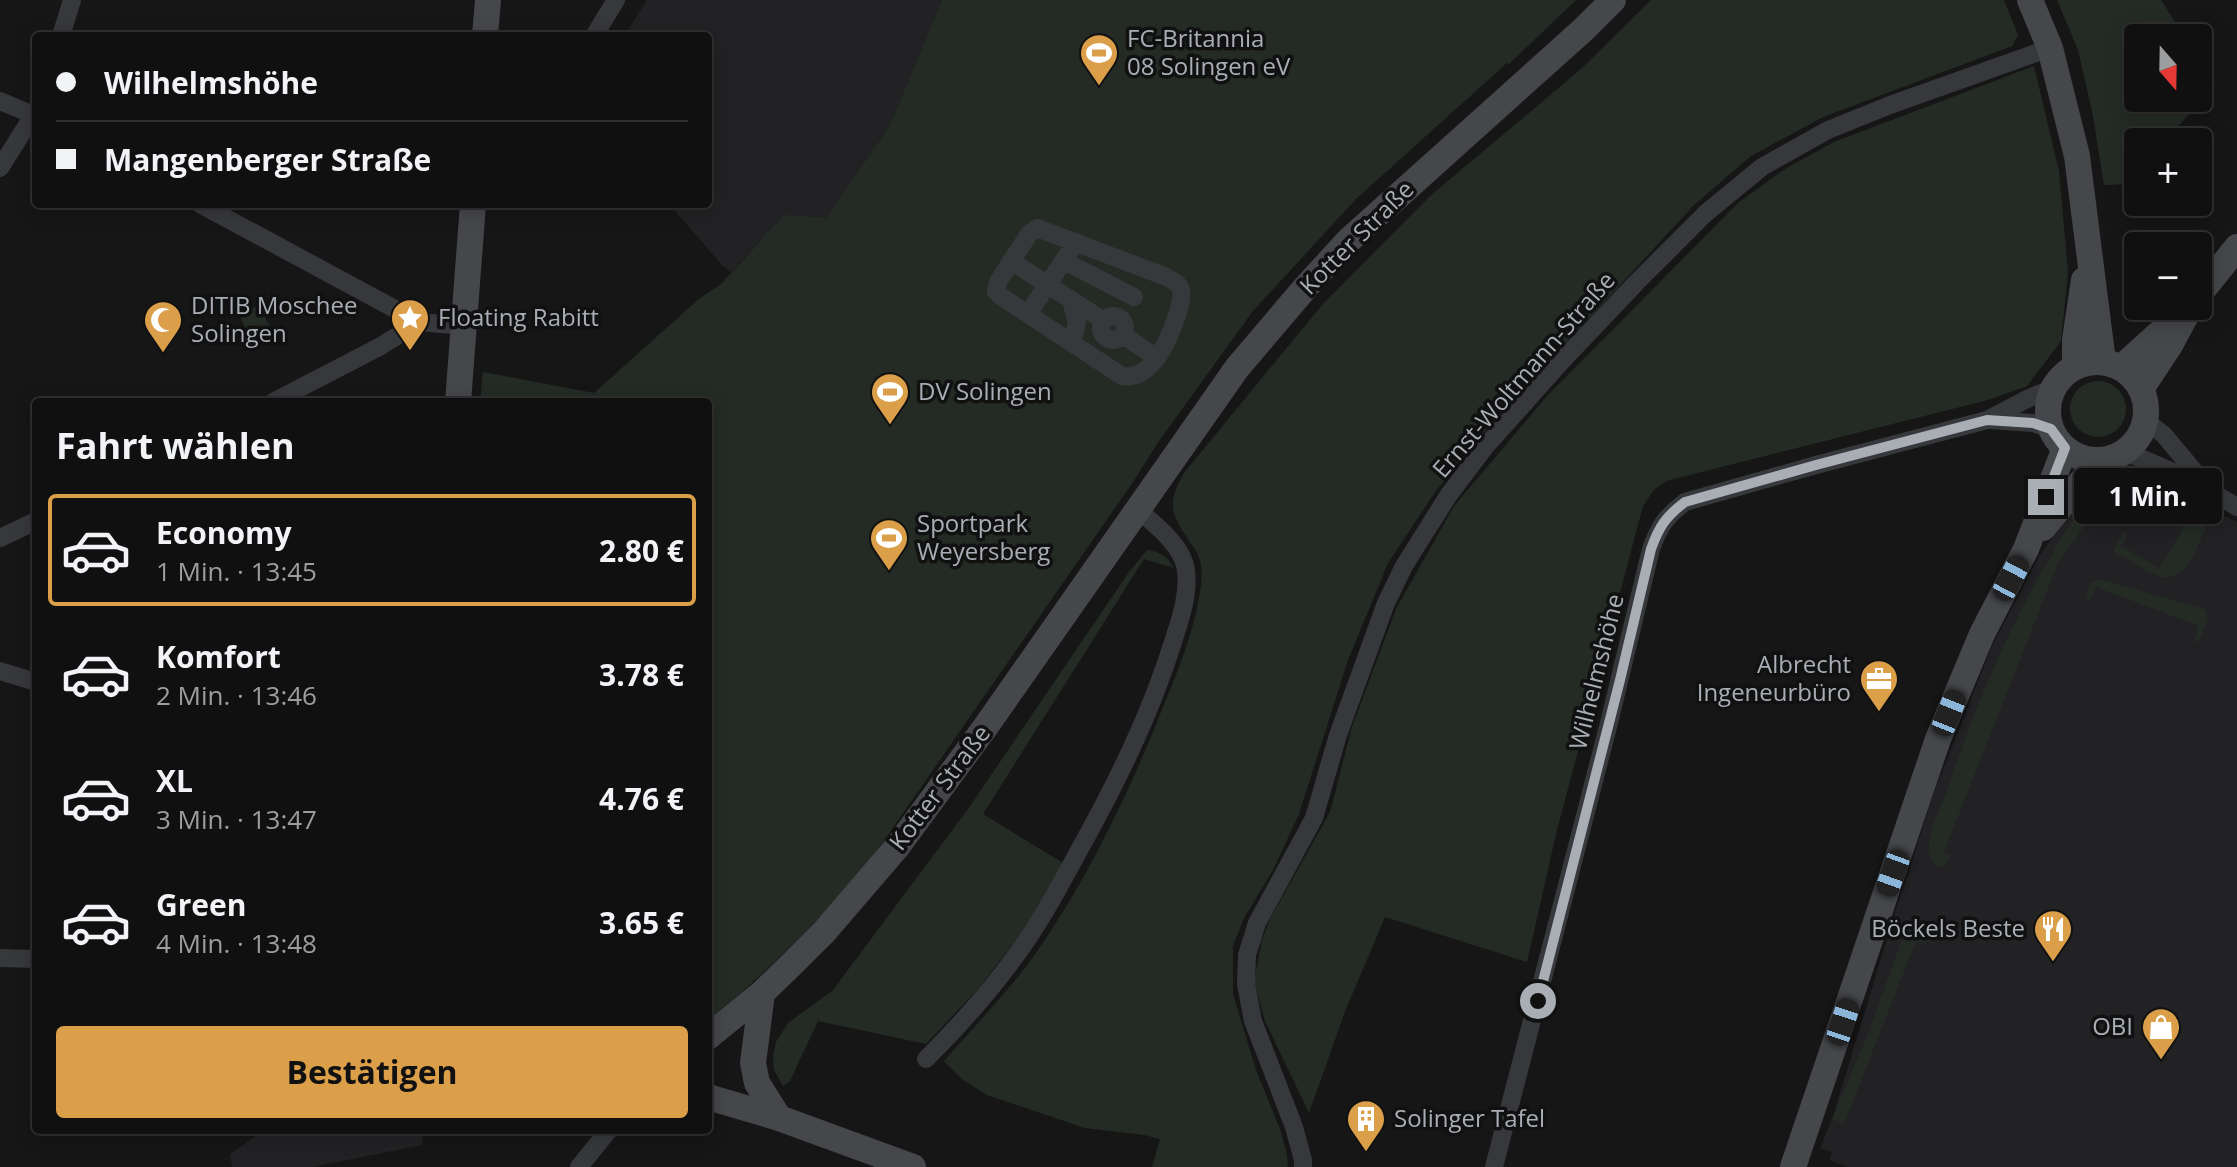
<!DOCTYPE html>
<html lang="de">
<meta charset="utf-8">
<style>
body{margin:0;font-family:"Open Sans",sans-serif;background:#1e1e1f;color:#f1f3f6;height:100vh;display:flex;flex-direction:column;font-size:30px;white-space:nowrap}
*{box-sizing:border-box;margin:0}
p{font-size:26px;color:#9c9d9f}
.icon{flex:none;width:44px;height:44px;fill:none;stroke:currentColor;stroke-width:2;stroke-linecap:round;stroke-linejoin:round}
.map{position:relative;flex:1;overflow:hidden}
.side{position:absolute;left:32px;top:398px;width:680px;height:736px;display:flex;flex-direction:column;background:#101011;border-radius:8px;box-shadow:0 4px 20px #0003,0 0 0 2px #303031}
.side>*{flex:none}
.hud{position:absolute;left:32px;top:32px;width:680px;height:176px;border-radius:8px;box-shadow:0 4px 20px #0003,0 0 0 2px #303031;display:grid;align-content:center;height:176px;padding:0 24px;background:#101011}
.needle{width:52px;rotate:160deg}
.tools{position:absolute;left:2124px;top:24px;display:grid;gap:16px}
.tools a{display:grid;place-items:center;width:88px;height:88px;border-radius:8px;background:#101011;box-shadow:0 4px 20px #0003,0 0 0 2px #303031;font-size:40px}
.end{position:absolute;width:36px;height:36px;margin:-18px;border:10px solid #a9aeb5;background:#111;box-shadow:0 0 0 4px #111}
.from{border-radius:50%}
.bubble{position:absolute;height:56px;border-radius:8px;background:#101011;box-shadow:0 4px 20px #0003,0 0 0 2px #303031;font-size:26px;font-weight:700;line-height:56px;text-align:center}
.car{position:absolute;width:24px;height:48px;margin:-24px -12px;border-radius:10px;box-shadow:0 0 6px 2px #0007;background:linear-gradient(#222 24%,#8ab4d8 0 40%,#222 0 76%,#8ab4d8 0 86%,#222 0)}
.hud b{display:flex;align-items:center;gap:28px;height:76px;font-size:30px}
.hud b+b{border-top:2px solid #303031}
.hud i{width:20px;height:20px;background:#f1f3f6}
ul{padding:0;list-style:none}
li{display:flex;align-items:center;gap:24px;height:112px;margin:0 16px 12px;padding:0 8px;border:4px solid transparent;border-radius:8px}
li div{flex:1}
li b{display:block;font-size:30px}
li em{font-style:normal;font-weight:700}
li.on{border-color:#db9f4a}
li>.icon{width:72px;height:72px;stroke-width:1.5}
h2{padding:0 24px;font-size:36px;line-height:96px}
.button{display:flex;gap:16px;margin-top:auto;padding:16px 24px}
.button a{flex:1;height:92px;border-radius:8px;background:#db9f4a;color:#111;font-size:32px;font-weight:700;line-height:92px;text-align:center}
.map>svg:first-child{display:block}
.built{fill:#222224}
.green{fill:#242b25}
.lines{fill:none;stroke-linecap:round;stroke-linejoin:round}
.street{stroke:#37383c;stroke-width:18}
.secondary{stroke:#45474b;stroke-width:26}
.route{stroke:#a9aeb5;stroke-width:10}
.labels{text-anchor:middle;stroke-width:7;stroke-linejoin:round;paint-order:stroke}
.poi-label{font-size:24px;fill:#a9aeb5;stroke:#111112;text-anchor:start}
.street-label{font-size:24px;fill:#a9aeb5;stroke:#111112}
</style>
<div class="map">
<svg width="2237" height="1167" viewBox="0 0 2237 1167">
<rect width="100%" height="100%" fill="#161617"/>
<path class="built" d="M647 0H942L890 125 826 218 760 241 731 272 722 265 669 204H708V36H624Z
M2123 463 2154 471 2212 510 2237 522V1167H1847L1829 1160 1832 1152 1820 1148 1832 1119 1900 897 1935 790 1992 646 2038 558 2098 472 2110 466Z
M264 1130H423L422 1145 312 1167H232L230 1154Z"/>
<path class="green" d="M942 0H1576L1509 64 1507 63 1356 199 1253 311 1159 441 1133 482 867 865C818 921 767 973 708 1020V402H480L483 372 594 393 700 298 721 284 784 215 826 218 890 125Z
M1651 0H2004L2018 35 2012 46 1823 117 1751 156 1694 205 1478 439 1435 492 1388 563 1348 660 1299 814 1273 870 1244 918 1233 946V994L1256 1070 1280 1129 1287 1155 1288 1167H1152L1160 1139 1144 1135 1085 1128 987 1095 963 1080 944 1061C972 1029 1002 998 1028 964 1081 892 1128 796 1161 712 1175 678 1189 644 1197 609 1200 592 1205 571 1198 555 1196 550 1191 544 1188 539 1170 512 1167 503 1184 473L1322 305 1429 197 1582 68Z
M2057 0H2161L2185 38H2138V98H2198V57L2215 84 2165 142H2138V174L2129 184 2104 185 2093 116 2078 50Z
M2034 66 2059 171 2068 272 2061 341 2027 386 1988 400 1666 481 1653 491 1643 506 1556 834 1527 962 1385 917 1346 1009 1309 1113 1265 1021 1254 981 1262 940 1270 919 1330 812 1352 727 1396 609 1454 506 1548 395 1738 203 1783 170 1834 142Z
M259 305 272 331 251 340 239 314Z
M2070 409a28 28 0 1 1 56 0a28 28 0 1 1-56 0Z
M2141 479 2176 493 2209 518C2201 537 2188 586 2159 576 2144 571 2128 559 2113 551L2124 532 2128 534 2121 546 2159 568 2184 528 2130 490 2121 502 2108 493 2058 563 1944 852 1951 856 1946 865 1943 867 1935 865C1932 860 1929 855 1929 848 1928 830 1941 808 1947 791 1972 714 2004 638 2044 568 2059 542 2074 514 2096 493 2109 481 2124 480 2141 479Z
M1147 550C1161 552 1167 556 1174 568L1144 559 983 814 1063 863 1036 913 1016 940 977 990 926 1044 818 1021 790 1081 783 1086 774 1070 773 1055 776 1042 788 1023 833 990 968 809 1129 572Z
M2100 579 2204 609C2212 619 2202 632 2198 642L2195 641 2199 626 2096 587 2090 600 2085 598 2090 583Z
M1913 928 1924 933 1927 937 1926 944 1916 941 1844 1124 1832 1119 1868 1034 1904 934Z"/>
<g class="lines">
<path class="street" d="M61 36 72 0
M594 36 616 0
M0 101 36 116
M0 168 36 111
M200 204 419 322 465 326
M1037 228 1164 276C1169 279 1176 281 1180 287 1187 300 1165 349 1155 360 1147 371 1136 378 1122 376L999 295 996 292 998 282 1029 234Z
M1011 261 1104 321
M1064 261 1134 297
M1071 300 1077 323 1072 343
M1028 314 1076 242
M1101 328a12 12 0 1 1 24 0a12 12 0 1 1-24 0Z
M1123 335 1157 358
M273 402 381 346 419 322
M1990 420 2033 423 2051 429
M2145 420 2164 435 2204 483
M2124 452C2164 466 2201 485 2237 507
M0 538 36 521
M0 671 36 682
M0 958 36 959
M926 1059C958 1027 988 994 1014 958 1039 925 1058 889 1077 854 1115 786 1150 716 1173 642 1180 620 1189 595 1186 571 1184 547 1155 524 1138 510
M579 1167 609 1130
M1303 1167V1160L1294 1127 1253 1021 1246 984 1247 955 1257 923 1314 818 1338 735 1386 603 1404 566 1448 496 1485 447 1561 362 1636 283 1706 213 1762 167 1828 130 1890 105 2050 48
M1494 1167 1609 723 1651 549C1659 527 1665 517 1685 502L1816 465 1987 420 2029 398 2054 388"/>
<path class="secondary" d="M2030 0 2050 48 2077 156 2103 362
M485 36 488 0
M2198 296 2237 247
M2048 411a49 49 0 1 1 98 0a49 49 0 1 1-98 0Z
M2075 367V340L2084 280
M2121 368 2175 319
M2141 389 2170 345 2191 306
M458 402 473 204
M2043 528 2099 460
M762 993 753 1063 757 1083 779 1118
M708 1037 762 993 794 962 824 932 897 847 984 729 1237 368 1305 288 1348 241 1584 29 1613 0
M708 1097 779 1118 913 1167
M1793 1167 1938 739 1982 634 2026 549 2065 448"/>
</g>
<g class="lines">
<path class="route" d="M1538 1001 1620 680 1651 549C1659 527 1665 517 1685 502L1816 465 1987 420 2033 423 2051 429 2065 448 2046 497"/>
</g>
<defs>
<g id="stadium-pin" transform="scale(2)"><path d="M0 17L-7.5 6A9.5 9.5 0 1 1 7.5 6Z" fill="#db9f4a" stroke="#111112"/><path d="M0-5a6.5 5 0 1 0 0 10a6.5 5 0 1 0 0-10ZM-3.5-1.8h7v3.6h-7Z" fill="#fff"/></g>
<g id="sight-pin" transform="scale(2)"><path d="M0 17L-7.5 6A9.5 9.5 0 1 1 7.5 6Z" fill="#db9f4a" stroke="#111112"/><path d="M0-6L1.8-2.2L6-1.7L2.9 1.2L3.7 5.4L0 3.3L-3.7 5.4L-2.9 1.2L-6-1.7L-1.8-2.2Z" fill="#fff"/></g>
<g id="mosque-pin" transform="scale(2)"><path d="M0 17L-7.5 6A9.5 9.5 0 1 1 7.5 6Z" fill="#db9f4a" stroke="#111112"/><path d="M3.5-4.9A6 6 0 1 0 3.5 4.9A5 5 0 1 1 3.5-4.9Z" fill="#fff"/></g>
<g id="office-pin" transform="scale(2)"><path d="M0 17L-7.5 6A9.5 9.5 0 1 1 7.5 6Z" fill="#db9f4a" stroke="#111112"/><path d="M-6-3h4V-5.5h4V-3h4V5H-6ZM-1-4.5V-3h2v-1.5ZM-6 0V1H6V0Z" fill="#fff"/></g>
<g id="restaurant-pin" transform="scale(2)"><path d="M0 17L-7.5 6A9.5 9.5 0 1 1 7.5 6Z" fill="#db9f4a" stroke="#111112"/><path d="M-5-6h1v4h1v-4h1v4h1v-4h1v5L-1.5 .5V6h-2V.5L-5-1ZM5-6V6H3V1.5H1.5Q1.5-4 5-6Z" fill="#fff"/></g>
<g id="shop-pin" transform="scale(2)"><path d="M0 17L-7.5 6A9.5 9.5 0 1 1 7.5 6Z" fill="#db9f4a" stroke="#111112"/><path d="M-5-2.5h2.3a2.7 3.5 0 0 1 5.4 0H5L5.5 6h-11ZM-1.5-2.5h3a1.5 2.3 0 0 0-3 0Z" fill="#fff"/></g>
<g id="building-pin" transform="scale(2)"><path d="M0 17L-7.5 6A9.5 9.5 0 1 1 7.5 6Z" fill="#db9f4a" stroke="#111112"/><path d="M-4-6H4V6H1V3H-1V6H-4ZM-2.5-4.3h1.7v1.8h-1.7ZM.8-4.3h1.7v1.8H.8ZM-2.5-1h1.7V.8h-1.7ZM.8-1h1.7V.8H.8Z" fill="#fff"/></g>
</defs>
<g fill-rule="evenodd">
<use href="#stadium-pin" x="1099" y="53"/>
<use href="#sight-pin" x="410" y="318"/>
<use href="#mosque-pin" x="163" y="320"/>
<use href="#stadium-pin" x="890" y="392"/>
<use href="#stadium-pin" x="889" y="538"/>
<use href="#office-pin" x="1879" y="679"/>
<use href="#restaurant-pin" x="2053" y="929"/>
<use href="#shop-pin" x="2161" y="1027"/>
<use href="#building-pin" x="1366" y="1119"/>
</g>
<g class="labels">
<g class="poi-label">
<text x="1127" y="47">FC-Britannia<tspan x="1127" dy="28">08 Solingen eV</tspan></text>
<text x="191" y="314">DITIB Moschee<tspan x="191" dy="28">Solingen</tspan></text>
<text x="438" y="326">Floating Rabitt</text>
<text x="918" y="400">DV Solingen</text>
<text x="917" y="532">Sportpark<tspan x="917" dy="28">Weyersberg</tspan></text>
<text x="1851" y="673" text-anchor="end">Albrecht<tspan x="1851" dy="28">Ingeneurbüro</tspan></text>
<text x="2025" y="937" text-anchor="end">Böckels Beste</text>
<text x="2133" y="1035" text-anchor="end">OBI</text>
<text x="1394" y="1127">Solinger Tafel</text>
</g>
<g class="street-label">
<text transform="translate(1357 238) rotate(-45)" y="8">Kotter Straße</text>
<text transform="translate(1524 375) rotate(-49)" y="8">Ernst-Woltmann-Straße</text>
<text transform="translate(1597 672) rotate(-76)" y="8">Wilhelmshöhe</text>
<text transform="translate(940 788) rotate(-53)" y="8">Kotter Straße</text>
</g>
</g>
</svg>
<div class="tools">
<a><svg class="needle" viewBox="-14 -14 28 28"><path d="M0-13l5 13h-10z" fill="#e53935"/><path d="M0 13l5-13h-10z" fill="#9c9d9f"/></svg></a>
<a>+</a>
<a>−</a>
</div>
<i class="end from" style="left:1538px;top:1001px"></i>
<i class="end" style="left:2046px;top:497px"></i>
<div class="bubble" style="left:2074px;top:468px;width:148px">1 Min.</div>
<i class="car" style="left:2011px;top:578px;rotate:28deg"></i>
<i class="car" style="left:1949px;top:713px;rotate:22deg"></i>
<i class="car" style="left:1893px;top:873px;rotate:200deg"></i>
<i class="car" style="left:1843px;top:1022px;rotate:18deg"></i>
<div class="hud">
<b><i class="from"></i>Wilhelmshöhe</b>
<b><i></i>Mangenberger Straße</b>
</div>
<section class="side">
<h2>Fahrt wählen</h2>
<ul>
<li class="on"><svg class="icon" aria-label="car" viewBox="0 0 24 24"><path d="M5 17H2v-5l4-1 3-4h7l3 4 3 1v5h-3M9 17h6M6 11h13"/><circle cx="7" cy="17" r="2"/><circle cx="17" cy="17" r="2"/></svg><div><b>Economy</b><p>1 Min. · 13:45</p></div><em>2.80 €</em></li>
<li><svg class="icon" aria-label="car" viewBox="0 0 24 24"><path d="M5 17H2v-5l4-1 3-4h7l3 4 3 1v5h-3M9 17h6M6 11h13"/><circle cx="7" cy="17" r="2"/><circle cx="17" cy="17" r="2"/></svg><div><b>Komfort</b><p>2 Min. · 13:46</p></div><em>3.78 €</em></li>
<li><svg class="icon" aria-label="car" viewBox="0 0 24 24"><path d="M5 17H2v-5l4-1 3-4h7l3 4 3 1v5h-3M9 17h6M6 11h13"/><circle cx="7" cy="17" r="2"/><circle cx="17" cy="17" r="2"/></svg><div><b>XL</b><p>3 Min. · 13:47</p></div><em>4.76 €</em></li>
<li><svg class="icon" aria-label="car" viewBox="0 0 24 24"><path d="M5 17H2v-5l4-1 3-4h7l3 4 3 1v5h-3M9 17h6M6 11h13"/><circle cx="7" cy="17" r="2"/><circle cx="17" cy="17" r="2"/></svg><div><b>Green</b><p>4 Min. · 13:48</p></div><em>3.65 €</em></li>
</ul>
<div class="button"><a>Bestätigen</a></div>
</section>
</div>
